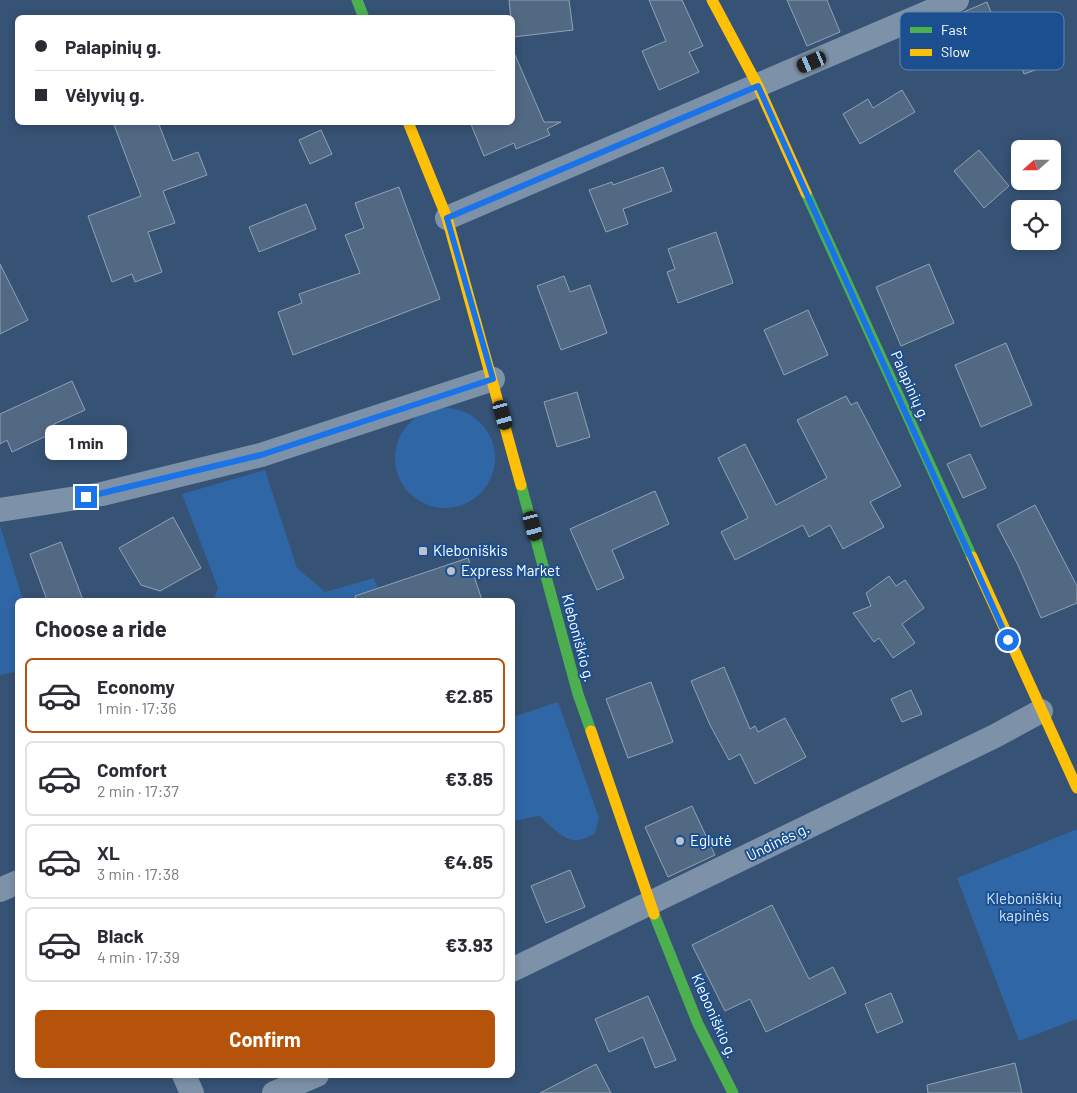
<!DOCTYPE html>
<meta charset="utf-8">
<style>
body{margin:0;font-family:Barlow,sans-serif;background:#f2f2f3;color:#2b2b33;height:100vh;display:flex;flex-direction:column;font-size:19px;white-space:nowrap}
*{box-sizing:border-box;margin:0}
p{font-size:16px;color:#7c7c81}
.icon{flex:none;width:28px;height:28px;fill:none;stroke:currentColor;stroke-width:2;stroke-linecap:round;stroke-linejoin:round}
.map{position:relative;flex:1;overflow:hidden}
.sheet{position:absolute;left:15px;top:598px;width:500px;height:480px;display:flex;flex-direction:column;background:#fff;border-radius:8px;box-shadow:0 2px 8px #0003}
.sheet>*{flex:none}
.top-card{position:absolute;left:15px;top:15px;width:500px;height:110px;border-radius:8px;box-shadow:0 2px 8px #0003;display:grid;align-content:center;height:110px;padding:0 20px;background:#fff}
.needle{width:32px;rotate:249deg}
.controls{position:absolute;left:1011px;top:140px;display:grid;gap:10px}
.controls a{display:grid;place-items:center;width:50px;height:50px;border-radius:8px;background:#fff;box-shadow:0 2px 8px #0003;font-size:25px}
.end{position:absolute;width:22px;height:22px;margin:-11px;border:6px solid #1a73e8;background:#fff;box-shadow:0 0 0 2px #fff}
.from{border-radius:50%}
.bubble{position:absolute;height:35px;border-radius:8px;background:#fff;box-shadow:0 2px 8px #0003;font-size:16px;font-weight:700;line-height:35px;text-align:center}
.car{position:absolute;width:15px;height:30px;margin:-15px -8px;border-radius:6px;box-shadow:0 0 4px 1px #0007;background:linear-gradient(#222 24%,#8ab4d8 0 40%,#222 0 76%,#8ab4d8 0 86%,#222 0)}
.top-card b{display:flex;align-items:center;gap:18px;height:48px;font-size:19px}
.top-card b+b{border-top:1px solid #e1e1e2}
.top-card i{width:12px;height:12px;background:#2b2b33}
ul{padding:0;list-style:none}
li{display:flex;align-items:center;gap:15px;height:75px;margin:0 10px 8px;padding:0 10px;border:2px solid #e1e1e2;border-radius:8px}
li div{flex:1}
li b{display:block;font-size:19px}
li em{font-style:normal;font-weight:700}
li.active{border-color:#b45309}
li>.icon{width:45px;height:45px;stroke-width:1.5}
h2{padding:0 20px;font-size:22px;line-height:60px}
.action{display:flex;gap:10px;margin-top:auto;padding:10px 20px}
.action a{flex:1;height:58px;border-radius:8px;background:#b45309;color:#fff;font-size:20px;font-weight:700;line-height:58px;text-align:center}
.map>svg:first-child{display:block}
.green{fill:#2f66a5}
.building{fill:#526984;stroke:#92a2b6}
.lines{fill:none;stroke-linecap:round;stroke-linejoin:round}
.street{stroke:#7d92a8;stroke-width:24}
.fast{stroke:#4caf50;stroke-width:11}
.slow{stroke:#ffc107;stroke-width:11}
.route{stroke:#1a73e8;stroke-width:6}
.poi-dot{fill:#b9c2ce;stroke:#1b4f8f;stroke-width:2}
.labels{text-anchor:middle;stroke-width:4;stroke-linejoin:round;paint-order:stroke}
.street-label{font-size:15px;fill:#fff;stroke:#1b4f8f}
.poi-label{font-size:15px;fill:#fff;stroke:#1b4f8f;text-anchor:start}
.park-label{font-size:15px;fill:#cfe3fa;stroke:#1b4f8f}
.key{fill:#1b4f8f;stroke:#5f84b1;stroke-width:1}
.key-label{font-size:14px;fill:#fff}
</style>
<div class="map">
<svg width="1077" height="1093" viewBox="0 0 1077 1093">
<rect width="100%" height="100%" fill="#365274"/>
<path class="green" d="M395 458a50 50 0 1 1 100 0a50 50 0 1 1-100 0Z
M265 470 297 568 325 592 374 578 382 600H214L218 588 182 494Z
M0 525 23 600H18L17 678 14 672 0 675Z
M558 702 599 818 595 833C569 850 560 833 539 816L513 821V717Z
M1077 829V1019L1019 1041 957 878Z"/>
<path class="building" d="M509 0H569L573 30 513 37Z
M649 0H682L703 46 689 52 699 72 659 90 642 51 666 41Z
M787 0H827L840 32 807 46Z
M987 2 1003 43 962 59 947 19Z
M1035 22 1052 64 1024 74 1007 32Z
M512 48 544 122H561L547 129 550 135 516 149 514 143 484 156 470 122H512Z
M902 90 915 112 860 144 843 114 868 99 873 108Z
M113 122H158L173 161 198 152 207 175 163 191 175 223 148 232 162 272 135 282 132 274 112 282 88 216 141 196Z
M321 130 332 154 310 164 299 140Z
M979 150 1009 186 984 208 954 171Z
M663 167 672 191 623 209 628 224 606 232 589 190 612 182 613 185Z
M399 187 440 299 293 355 278 312 302 303 299 294 360 273 345 235 364 228 355 203Z
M306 204 316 229 259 252 249 227Z
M716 232 733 283 678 303 667 272 675 269 668 249Z
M0 264 28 320 0 334Z
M929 264 954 323 901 346 876 287Z
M564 276 570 292 590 285 607 333 561 350 537 286Z
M808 310 828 355 784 375 764 330Z
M1006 343 1032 405 981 427 955 365Z
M72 381 85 410 54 424 57 431 12 452 7 440 0 444V414Z
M577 392 590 437 557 447 544 402Z
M846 396 851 405 857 402 901 486 870 502 884 527 843 549 830 525 809 537 803 525 735 560 721 532 748 518 718 458 745 444 776 505 827 478 797 420Z
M970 454 986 488 963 498 947 464Z
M655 491 669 524 612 550 624 578 597 590 570 529Z
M1035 505 1077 586V603L1041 618 1018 565 997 525Z
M173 517 201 568 160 591 141 585 119 548Z
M61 542 83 600H47L30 554Z
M468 558 482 600H356L355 596Z
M889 576 896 586 905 580 924 608 902 624 915 643 893 658 879 638 874 642 853 613 871 606 866 593Z
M724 667 750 729 755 726 758 732 785 718 806 757 755 784 740 754 729 760 710 725 691 681Z
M651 682 673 742 628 758 606 699Z
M911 690 922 714 902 722 891 699Z
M692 806 715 855 668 877 645 827Z
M570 870 585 907 546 923 531 886Z
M772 905 809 979 833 967 846 993 766 1032 750 999 725 1011 692 945Z
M891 993 903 1022 877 1033 865 1004Z
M648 996 676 1060 655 1068 643 1037 609 1052 595 1019Z
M1015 1063 1022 1093H928L927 1085Z
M596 1064 611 1093H540Z"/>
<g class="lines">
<path class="street" d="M447 218 957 0
M0 510 102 494 261 455 493 379
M0 890 18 882
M512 970 995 736 1041 711
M184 1075 192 1093
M274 1093 317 1075"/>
<path class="fast" d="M357 0 364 18
M806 193 972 557
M521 485 578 694 591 731
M654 914 698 1024 733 1093"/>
<path class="slow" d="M712 0 758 86 806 193
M408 122 447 218 521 485
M972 557 1077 788
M591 731 654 914"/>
</g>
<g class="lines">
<path class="route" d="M86 497 261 455 493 379 447 218 758 86 1008 640"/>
</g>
<g class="poi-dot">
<rect x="418" y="546" width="10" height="10" rx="2.5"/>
<circle cx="451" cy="571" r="5"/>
<circle cx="680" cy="841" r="5"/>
</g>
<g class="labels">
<g class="street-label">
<text transform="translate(910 386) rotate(66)" y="5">Palapinių g.</text>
<text transform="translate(578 638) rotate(75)" y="5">Kleboniškio g.</text>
<text transform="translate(778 842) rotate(-26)" y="5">Undinės g.</text>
<text transform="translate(714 1016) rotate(66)" y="5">Kleboniškio g.</text>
</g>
<g class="poi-label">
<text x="433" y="556">Kleboniškis</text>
<text x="461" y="576">Express Market</text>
<text x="690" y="846">Eglutė</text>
</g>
<g class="park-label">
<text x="1024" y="904">Kleboniškių<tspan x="1024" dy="17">kapinės</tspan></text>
</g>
</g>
<rect x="900" y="12" width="164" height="58" rx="8" class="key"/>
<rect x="910" y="27" width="22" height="6" fill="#4caf50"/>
<rect x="910" y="49" width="22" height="7" fill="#ffc107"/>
<g class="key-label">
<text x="941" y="35">Fast</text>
<text x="941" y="57">Slow</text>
</g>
</svg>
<div class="controls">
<a><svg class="needle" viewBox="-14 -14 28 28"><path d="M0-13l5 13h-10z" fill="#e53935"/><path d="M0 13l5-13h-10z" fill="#7c7c81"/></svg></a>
<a><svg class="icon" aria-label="locate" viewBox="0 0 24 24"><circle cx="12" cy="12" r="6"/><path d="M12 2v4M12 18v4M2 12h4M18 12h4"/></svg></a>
</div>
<i class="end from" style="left:1008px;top:640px"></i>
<i class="end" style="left:86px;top:497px"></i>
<div class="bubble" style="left:45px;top:425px;width:82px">1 min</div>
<i class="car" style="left:812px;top:62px;rotate:247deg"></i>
<i class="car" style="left:503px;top:415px;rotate:164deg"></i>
<i class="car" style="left:533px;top:526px;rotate:165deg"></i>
<div class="top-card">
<b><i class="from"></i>Palapinių g.</b>
<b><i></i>Vėlyvių g.</b>
</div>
<section class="sheet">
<h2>Choose a ride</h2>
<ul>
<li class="active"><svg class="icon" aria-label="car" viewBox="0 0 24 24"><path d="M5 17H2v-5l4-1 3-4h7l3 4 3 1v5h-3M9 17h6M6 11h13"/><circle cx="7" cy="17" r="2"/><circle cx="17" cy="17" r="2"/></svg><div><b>Economy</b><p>1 min · 17:36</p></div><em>€2.85</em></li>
<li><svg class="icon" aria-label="car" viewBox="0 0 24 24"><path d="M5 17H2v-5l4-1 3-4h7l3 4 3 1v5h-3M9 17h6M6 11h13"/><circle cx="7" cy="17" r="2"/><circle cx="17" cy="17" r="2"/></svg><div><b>Comfort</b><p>2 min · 17:37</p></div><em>€3.85</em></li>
<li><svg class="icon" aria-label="car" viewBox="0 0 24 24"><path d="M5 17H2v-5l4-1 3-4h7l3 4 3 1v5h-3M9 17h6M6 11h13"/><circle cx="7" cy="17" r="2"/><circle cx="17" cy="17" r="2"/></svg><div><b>XL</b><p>3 min · 17:38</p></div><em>€4.85</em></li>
<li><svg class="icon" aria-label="car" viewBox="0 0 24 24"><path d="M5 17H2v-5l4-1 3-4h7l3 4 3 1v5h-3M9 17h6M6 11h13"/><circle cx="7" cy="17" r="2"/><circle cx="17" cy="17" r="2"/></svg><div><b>Black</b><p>4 min · 17:39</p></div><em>€3.93</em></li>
</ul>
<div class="action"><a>Confirm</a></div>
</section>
</div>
